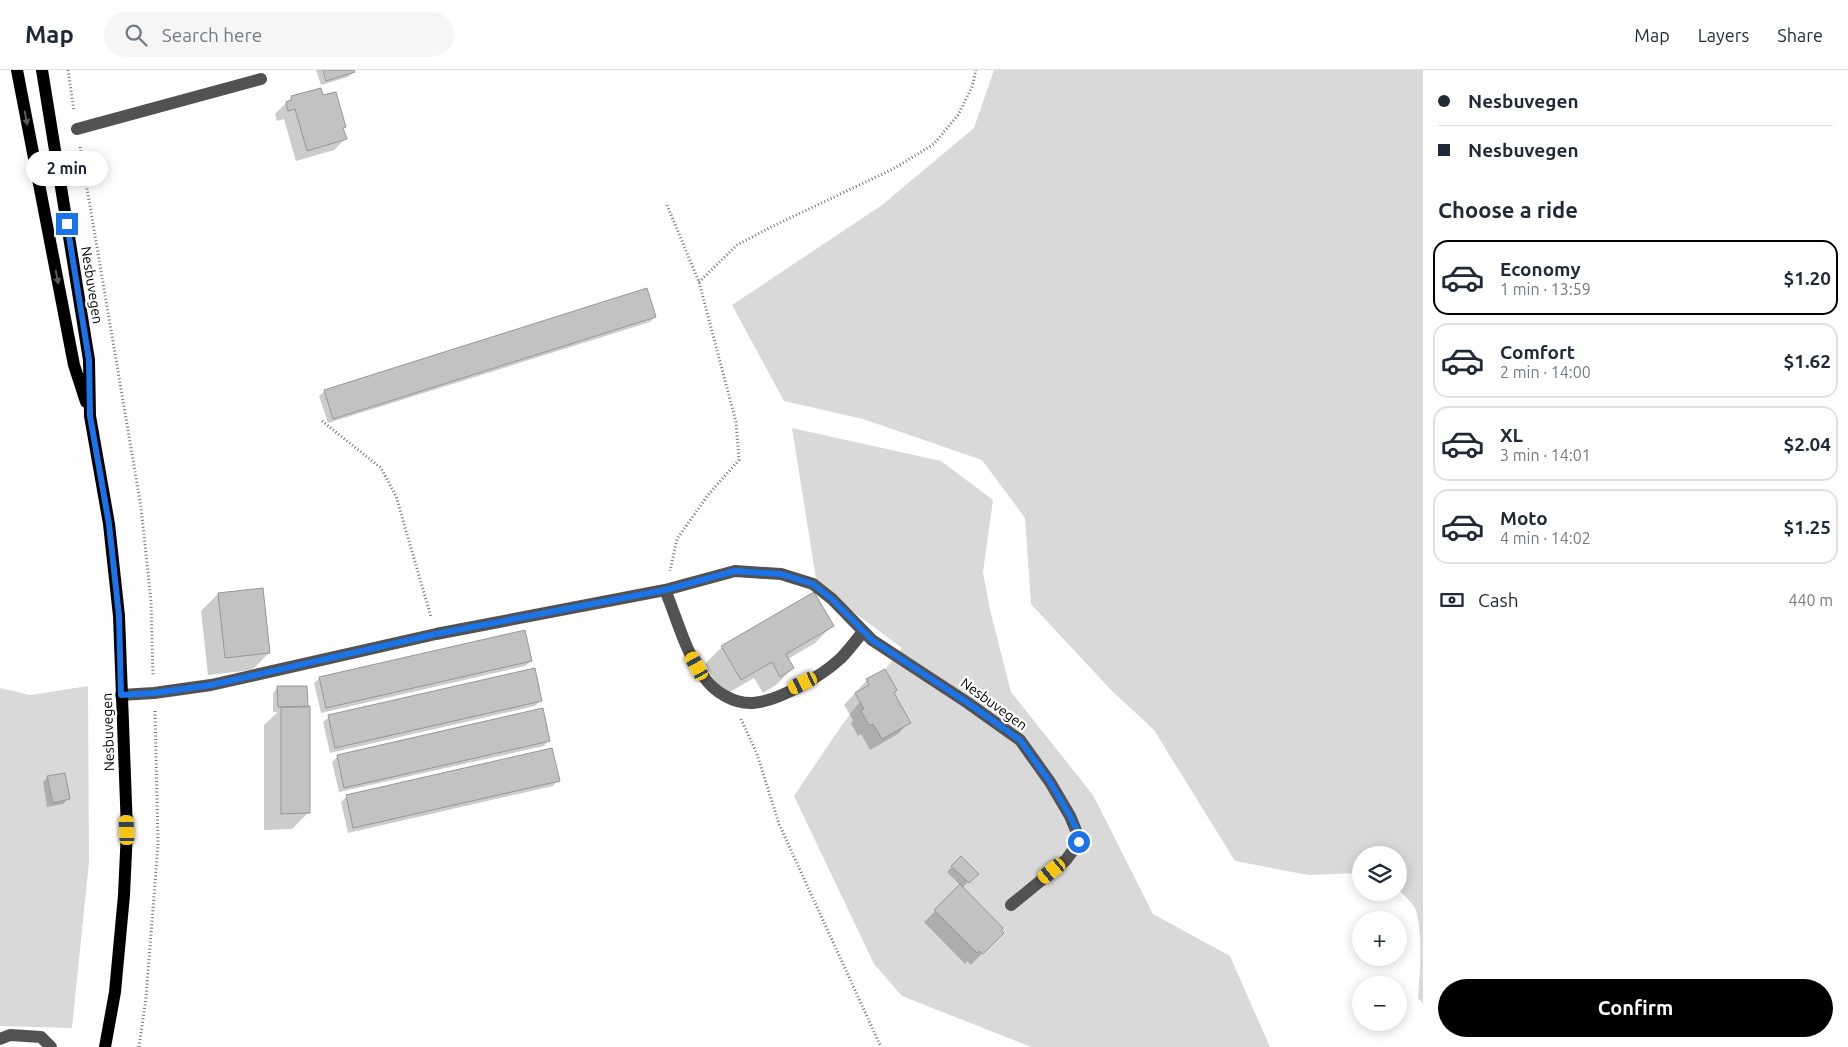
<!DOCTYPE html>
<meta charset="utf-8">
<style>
body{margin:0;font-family:Ubuntu,sans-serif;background:#f6f6f7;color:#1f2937;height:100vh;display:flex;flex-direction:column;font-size:19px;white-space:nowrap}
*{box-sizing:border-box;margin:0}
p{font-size:16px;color:#747a83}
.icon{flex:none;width:28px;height:28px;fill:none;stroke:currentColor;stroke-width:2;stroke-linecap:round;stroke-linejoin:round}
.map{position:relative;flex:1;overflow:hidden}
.side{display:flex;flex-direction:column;background:#fff;width:425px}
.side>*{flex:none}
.guide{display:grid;align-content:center;height:110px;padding:0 15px;background:#fff}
.fabs{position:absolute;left:1352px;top:776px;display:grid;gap:10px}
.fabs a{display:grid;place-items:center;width:55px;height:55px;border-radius:50%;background:#fff;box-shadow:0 2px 12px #0003;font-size:25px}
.end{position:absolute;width:22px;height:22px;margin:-11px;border:6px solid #1a73e8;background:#fff;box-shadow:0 0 0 2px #fff}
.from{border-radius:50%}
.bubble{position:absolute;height:35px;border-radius:18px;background:#fff;box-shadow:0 2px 12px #0003;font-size:16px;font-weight:700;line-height:35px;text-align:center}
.car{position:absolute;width:15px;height:30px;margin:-15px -8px;border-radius:6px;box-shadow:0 0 4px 1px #0007;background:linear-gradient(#f5c518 24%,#345 0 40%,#f5c518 0 76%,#345 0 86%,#f5c518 0)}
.guide b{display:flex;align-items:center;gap:18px;height:48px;font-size:19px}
.guide b+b{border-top:1px solid #e0e1e3}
.guide i{width:12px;height:12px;background:#1f2937}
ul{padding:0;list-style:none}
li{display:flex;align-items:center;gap:15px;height:75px;margin:0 10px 8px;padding:0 5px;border:2px solid #e0e1e3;border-radius:15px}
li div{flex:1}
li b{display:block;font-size:19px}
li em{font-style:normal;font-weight:700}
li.selected{border-color:#000}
li>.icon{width:45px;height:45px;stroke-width:1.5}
h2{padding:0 15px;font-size:22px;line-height:60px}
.pay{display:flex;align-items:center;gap:12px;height:55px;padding:0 15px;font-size:19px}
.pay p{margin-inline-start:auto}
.button{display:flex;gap:10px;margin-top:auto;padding:10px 15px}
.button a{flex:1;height:58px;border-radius:30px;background:#000;color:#fff;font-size:20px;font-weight:700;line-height:58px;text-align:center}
header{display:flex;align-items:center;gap:30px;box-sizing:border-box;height:70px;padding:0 25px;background:#fff;border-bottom:1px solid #e0e1e3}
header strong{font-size:24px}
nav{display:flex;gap:28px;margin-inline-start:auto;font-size:18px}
.search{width:350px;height:45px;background:#f6f6f7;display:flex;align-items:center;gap:12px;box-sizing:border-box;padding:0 18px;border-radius:28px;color:#747a83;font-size:19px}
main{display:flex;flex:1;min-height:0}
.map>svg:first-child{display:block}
.green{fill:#d9d9d9}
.shadow{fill:#0003}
.building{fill:#c2c2c2;stroke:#969696}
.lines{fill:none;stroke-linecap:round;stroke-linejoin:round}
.path{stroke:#747474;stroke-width:3;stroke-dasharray:1 2.5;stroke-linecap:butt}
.minor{stroke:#525252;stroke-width:12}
.major{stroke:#000;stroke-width:12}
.oneway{fill:#595959}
.route{stroke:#1a73e8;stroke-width:6}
.labels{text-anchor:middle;stroke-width:4.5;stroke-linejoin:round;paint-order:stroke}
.street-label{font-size:14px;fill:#000;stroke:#fff}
</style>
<header>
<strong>Map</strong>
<div class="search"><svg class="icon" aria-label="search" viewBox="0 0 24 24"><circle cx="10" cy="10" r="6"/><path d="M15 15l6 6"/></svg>Search here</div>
<nav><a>Map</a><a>Layers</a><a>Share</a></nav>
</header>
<main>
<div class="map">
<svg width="1423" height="977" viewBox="0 0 1423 977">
<rect width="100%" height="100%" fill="#fff"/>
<path class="green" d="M994 0H1423V934L1418 928C1420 901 1423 866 1416 840 1413 833 1404 826 1399 820V785H1361V803L1308 805 1235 791 1154 660 1111 620 1031 534 1025 448 982 390 863 349 784 331 732 235 882 135 974 58Z
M792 358 941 391 993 430 983 502 990 540 1011 622 1093 725 1153 844 1230 886 1270 977H1031L902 926 874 894 794 726 844 652 902 578 817 515Z
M88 616 89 792 72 958 0 956V618L30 625Z"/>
<path class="shadow" d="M316 0H353L354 2 348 7 321 15Z
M292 27H322L345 57 342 59 345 69 334 80 296 91 284 49 277 51 275 44Z
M655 247 650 252 328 353 319 326 325 321Z
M218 524 269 583 252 600 208 605 201 541Z
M832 556 815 573 788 589 793 598 776 615 763 623 754 608 723 626 705 594 722 577Z
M531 591 525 596 321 643 314 613 320 608Z
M885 600 893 623 909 652 898 664 870 680 861 664 858 666 851 653 853 650 844 635 867 610Z
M278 617 309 742 292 759 264 760V655L278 642H273V623Z
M541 630 535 636 330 683 323 652 329 647Z
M549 670 544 676 339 722 332 692 337 687Z
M48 707 68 728 63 734 47 737 43 712Z
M558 710 553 716 348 763 341 732 347 726Z
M961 787 977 804 962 818 1002 863 971 895 967 891 965 894 924 852 961 816 947 802Z"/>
<path class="building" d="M323 0H354L355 2 326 11Z
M321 18 323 25 336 22 346 57 343 58 347 69 307 81 295 39 288 41 286 32 292 30 291 26Z
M647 218 656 247 333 349 324 320Z
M263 518 270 583 225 588 218 523Z
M814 522 834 556 786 584 794 598 780 607 772 592 741 610 721 576Z
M525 560 532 591 326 638 319 607Z
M535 598 542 631 335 678 328 645Z
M885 599 897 620 894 623 911 653 882 669 873 654 869 655 861 641 864 639 855 623 869 615 866 609Z
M277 616H307L308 637H278Z
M310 636V743L281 744V637Z
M543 638 550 671 344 718 337 685Z
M552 678 560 711 353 758 346 725Z
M65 703 70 729 53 733 47 706Z
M961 786 979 804 969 813 951 796Z
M960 814 1003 858 1001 860 1004 863 983 884 979 881 977 883 934 840Z"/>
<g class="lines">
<path class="path" d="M68 0 74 41
M80 77 141 437 151 531 153 605
M667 135 699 212 736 352 739 390 708 425 677 469 670 501
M699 212 737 175 771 157 893 99 934 74 958 45 972 17 976 0
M322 351 381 398 396 426 431 547
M741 649 757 684 779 754 881 977
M139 977 146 928 158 774 155 641"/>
<path class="minor" d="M77 59 261 9
M665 520C677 548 685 582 704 607 714 622 734 634 753 633 779 631 822 606 841 588 849 580 856 570 863 562
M121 625 154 623 211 615 436 564 665 520 735 501 781 504 813 514 832 529 872 570 968 633 1020 670 1050 712 1070 746 1077 763 1079 772 1066 790 1011 835
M0 969 10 965 41 967 51 977"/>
<path class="major" d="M17 0 74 295 86 332
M42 0 89 290 90 346 109 454 119 546 127 760 124 825 115 922 105 977"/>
</g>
<defs><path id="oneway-solid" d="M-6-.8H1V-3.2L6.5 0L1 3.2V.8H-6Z" transform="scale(1.25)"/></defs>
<g class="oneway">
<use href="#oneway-solid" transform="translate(26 48) rotate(79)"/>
<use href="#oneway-solid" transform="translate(57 207) rotate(79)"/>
</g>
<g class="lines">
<path class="route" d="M67 154 89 290 90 346 109 454 119 546 121 625 154 623 211 615 436 564 665 520 735 501 781 504 813 514 832 529 872 570 968 633 1020 670 1050 712 1070 746 1078 762 1079 772"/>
</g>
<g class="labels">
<g class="street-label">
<text transform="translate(92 215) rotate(81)" y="5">Nesbuvegen</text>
<text transform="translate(994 634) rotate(36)" y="5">Nesbuvegen</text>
<text transform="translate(108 662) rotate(-92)" y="5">Nesbuvegen</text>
</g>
</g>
</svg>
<div class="fabs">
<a><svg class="icon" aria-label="layers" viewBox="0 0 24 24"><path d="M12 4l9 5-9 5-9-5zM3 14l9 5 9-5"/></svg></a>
<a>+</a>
<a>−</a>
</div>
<i class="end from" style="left:1079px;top:772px"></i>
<i class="end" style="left:67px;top:154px"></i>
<div class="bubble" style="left:26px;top:81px;width:82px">2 min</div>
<i class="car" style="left:697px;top:596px;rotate:331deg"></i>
<i class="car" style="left:803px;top:613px;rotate:244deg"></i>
<i class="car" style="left:127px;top:760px;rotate:358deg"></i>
<i class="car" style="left:1052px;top:801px;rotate:231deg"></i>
</div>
<section class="side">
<div class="guide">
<b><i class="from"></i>Nesbuvegen</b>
<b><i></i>Nesbuvegen</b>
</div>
<h2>Choose a ride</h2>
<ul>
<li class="selected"><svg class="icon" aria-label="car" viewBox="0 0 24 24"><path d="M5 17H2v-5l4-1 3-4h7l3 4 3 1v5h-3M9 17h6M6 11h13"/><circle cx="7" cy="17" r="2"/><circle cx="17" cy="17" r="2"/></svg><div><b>Economy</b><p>1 min · 13:59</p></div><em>$1.20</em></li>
<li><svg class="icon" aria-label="car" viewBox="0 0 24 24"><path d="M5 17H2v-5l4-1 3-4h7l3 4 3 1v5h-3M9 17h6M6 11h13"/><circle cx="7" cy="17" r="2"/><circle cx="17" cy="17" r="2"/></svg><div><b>Comfort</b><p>2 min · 14:00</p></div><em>$1.62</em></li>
<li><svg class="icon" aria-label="car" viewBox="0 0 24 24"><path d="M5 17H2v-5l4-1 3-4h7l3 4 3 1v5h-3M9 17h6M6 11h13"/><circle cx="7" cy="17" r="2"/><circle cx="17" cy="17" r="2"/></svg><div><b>XL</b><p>3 min · 14:01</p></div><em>$2.04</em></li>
<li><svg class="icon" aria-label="car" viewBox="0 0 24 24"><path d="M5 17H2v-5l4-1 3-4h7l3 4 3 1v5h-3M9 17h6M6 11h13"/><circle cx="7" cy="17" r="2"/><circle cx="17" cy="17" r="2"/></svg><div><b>Moto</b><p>4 min · 14:02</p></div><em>$1.25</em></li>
</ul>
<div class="pay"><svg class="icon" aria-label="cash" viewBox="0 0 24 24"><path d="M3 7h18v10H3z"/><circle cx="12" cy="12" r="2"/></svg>Cash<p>440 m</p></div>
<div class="button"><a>Confirm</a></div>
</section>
</main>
